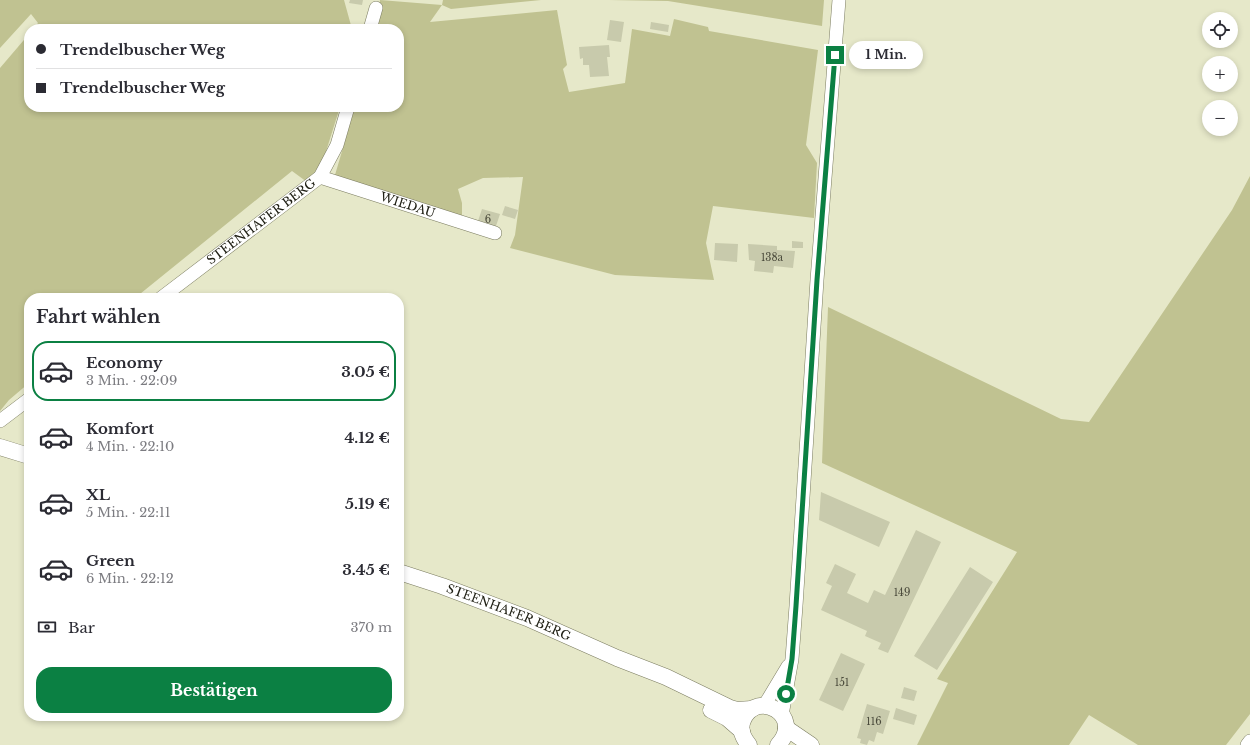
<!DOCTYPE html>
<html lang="de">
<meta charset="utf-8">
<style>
body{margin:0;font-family:"Libre Baskerville",serif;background:#f2f2f3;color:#2b2b33;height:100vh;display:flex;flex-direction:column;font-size:15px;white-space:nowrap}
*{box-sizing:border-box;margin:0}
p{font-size:13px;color:#7c7c81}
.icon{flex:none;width:22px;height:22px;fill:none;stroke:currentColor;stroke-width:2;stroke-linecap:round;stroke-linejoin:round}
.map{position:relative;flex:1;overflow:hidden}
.drawer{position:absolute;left:24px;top:293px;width:380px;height:428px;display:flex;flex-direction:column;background:#fff;border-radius:16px;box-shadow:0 2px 6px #0003}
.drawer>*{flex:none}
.guide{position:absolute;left:24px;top:24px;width:380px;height:88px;border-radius:16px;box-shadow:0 2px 6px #0003;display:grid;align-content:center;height:88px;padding:0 12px;background:#fff}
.tools{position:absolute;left:1202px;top:12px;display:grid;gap:8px}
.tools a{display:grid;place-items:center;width:36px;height:36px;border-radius:50%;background:#fff;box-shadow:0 2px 6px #0003;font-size:20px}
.end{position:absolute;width:18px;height:18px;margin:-9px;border:5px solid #0b8043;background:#fff;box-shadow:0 0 0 2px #fff}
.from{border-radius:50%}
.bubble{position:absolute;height:28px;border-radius:14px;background:#fff;box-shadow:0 2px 6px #0003;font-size:13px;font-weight:700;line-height:28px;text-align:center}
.guide b{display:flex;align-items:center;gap:14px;height:38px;font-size:15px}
.guide b+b{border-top:1px solid #e1e1e2}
.guide i{width:10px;height:10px;background:#2b2b33}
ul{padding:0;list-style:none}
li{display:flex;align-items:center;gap:12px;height:60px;margin:0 8px 6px;padding:0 4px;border:2px solid transparent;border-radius:16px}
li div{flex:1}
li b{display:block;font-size:15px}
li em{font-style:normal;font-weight:700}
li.current{border-color:#0b8043}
li>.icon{width:36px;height:36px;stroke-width:1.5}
h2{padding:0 12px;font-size:18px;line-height:48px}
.pay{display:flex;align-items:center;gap:10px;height:44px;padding:0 12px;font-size:15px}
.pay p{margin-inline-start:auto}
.primary-button{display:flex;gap:8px;margin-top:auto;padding:8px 12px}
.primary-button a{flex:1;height:46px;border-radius:16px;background:#0b8043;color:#fff;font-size:16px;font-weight:700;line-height:46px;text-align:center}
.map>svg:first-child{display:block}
.green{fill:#c0c291}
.building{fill:#c8caac}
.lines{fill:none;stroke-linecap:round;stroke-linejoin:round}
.minor-casing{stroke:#7b7c60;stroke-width:14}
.tertiary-casing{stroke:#7b7c60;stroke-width:17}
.minor{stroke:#fff;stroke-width:13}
.tertiary{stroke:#fff;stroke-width:16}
.route{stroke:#0b8043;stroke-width:5}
.labels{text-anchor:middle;stroke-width:4;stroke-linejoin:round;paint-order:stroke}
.number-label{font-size:10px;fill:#4a4a3b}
.street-label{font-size:12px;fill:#202015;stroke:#e6e8c9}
</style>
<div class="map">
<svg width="1250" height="745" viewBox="0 0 1250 745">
<rect width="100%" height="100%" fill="#e6e8c9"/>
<path class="green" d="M0 0H344L352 29H33L38 23 31 14 0 48Z
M380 0 442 5 443 0H541L451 9 442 5 430 22 557 10 567 65 563 69 569 92 625 83 632 29 670 36 674 19 708 27 709 31 818 50 806 145 817 163 814 218 713 206 706 243 714 280 615 275 510 248 515 235 523 177 483 178 458 189 462 203V218L335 175 355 107H399V29H375Z
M609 0H824L822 26 668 1Z
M29 34V107H340L323 161 307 182 292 171 135 298H29V383L9 400 0 411V68Z
M1250 176V714L1226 745H1138L1089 715 1069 745H917L948 683 937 679 1017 552 822 463 828 307 1061 419 1089 422 1232 210Z"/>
<path class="building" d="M350 0H363L362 5 349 3Z
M610 20 624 22 621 42 607 40Z
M651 22 669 25 668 32 650 29Z
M609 45 610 57H607L609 76 590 77 589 65H583V58L580 59 579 47Z
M505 206 518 210 515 219 502 215Z
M482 209 500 214 495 229 477 224Z
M792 241 803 242V248H792Z
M715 243 738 244 737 262 714 260Z
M748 244 777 246V250L795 251 793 268 774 266 773 273 754 271 755 261 749 260Z
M821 492 890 522 879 547 819 520Z
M916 530 941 542 888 653 878 649 881 643 865 636 867 631 821 610 832 586 826 583 835 564 856 574 847 593 868 603 874 590 885 595Z
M970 567 993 582 937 670 914 656Z
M841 653 865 664 843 711 819 700Z
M904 687 917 691 914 701 901 698Z
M867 704 890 711 883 734 877 732 874 742 869 740 867 745 860 743 861 739 857 738Z
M896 708 917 715 914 725 893 719Z"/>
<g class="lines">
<g class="minor-casing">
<g id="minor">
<path d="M370 29 376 8"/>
<path id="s1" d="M320 177 495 233"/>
<path id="s2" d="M161 298 320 177 337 145 348 107"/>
<path d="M0 421 29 399"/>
<path d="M764 706 788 666"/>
<path d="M782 715 792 659 796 606 817 280 839 0"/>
<path d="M1247 745 1250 741"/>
</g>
</g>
<g class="tertiary-casing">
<g id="tertiary">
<path d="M0 447 29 456"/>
<path id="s3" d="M399 572 442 586 527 618 617 658 666 677 730 708 737 710 752 709"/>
<path d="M711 710 727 718 742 731"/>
<path d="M786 728 811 745"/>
<path d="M749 745C743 738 739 729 743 720 757 688 805 716 778 745"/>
</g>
</g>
<use href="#minor" class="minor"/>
<use href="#tertiary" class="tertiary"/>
</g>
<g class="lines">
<path class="route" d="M786 694 792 659 796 606 817 280 835 55"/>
</g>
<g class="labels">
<g class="number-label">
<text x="488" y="223">6</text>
<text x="772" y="261">138a</text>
<text x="902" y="596">149</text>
<text x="842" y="686">151</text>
<text x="874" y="725">116</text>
</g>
<g class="street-label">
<text dy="4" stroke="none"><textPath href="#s1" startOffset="92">WIEDAU</textPath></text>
<text dy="4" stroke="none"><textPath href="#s2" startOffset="126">STEENHAFER BERG</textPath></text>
<text dy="4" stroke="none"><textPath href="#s3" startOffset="117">STEENHAFER BERG</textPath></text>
</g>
</g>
</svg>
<div class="tools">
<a><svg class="icon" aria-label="locate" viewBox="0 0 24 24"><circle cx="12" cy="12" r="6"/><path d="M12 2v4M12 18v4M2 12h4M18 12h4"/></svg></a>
<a>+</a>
<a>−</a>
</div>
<i class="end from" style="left:786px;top:694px"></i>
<i class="end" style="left:835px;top:55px"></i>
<div class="bubble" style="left:849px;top:41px;width:74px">1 Min.</div>
<div class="guide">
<b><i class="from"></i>Trendelbuscher Weg</b>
<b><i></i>Trendelbuscher Weg</b>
</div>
<section class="drawer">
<h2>Fahrt wählen</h2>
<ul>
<li class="current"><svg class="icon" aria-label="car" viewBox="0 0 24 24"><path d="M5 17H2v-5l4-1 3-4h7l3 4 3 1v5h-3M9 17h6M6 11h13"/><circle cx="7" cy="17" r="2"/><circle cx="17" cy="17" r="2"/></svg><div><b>Economy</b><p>3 Min. · 22:09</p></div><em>3.05 €</em></li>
<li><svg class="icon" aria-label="car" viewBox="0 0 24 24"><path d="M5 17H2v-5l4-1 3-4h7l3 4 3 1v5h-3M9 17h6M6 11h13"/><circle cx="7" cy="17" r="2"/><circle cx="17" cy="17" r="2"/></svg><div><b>Komfort</b><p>4 Min. · 22:10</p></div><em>4.12 €</em></li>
<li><svg class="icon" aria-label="car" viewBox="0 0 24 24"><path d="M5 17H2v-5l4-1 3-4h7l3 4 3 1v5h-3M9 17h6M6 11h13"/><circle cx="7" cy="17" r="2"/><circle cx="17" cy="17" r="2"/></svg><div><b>XL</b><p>5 Min. · 22:11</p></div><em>5.19 €</em></li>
<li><svg class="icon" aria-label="car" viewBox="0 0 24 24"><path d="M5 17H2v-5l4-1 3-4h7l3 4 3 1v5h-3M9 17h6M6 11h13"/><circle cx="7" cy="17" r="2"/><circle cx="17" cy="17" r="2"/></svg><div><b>Green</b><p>6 Min. · 22:12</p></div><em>3.45 €</em></li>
</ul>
<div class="pay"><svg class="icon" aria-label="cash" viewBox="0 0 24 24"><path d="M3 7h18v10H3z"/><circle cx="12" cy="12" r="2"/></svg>Bar<p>370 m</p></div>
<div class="primary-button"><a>Bestätigen</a></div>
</section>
</div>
